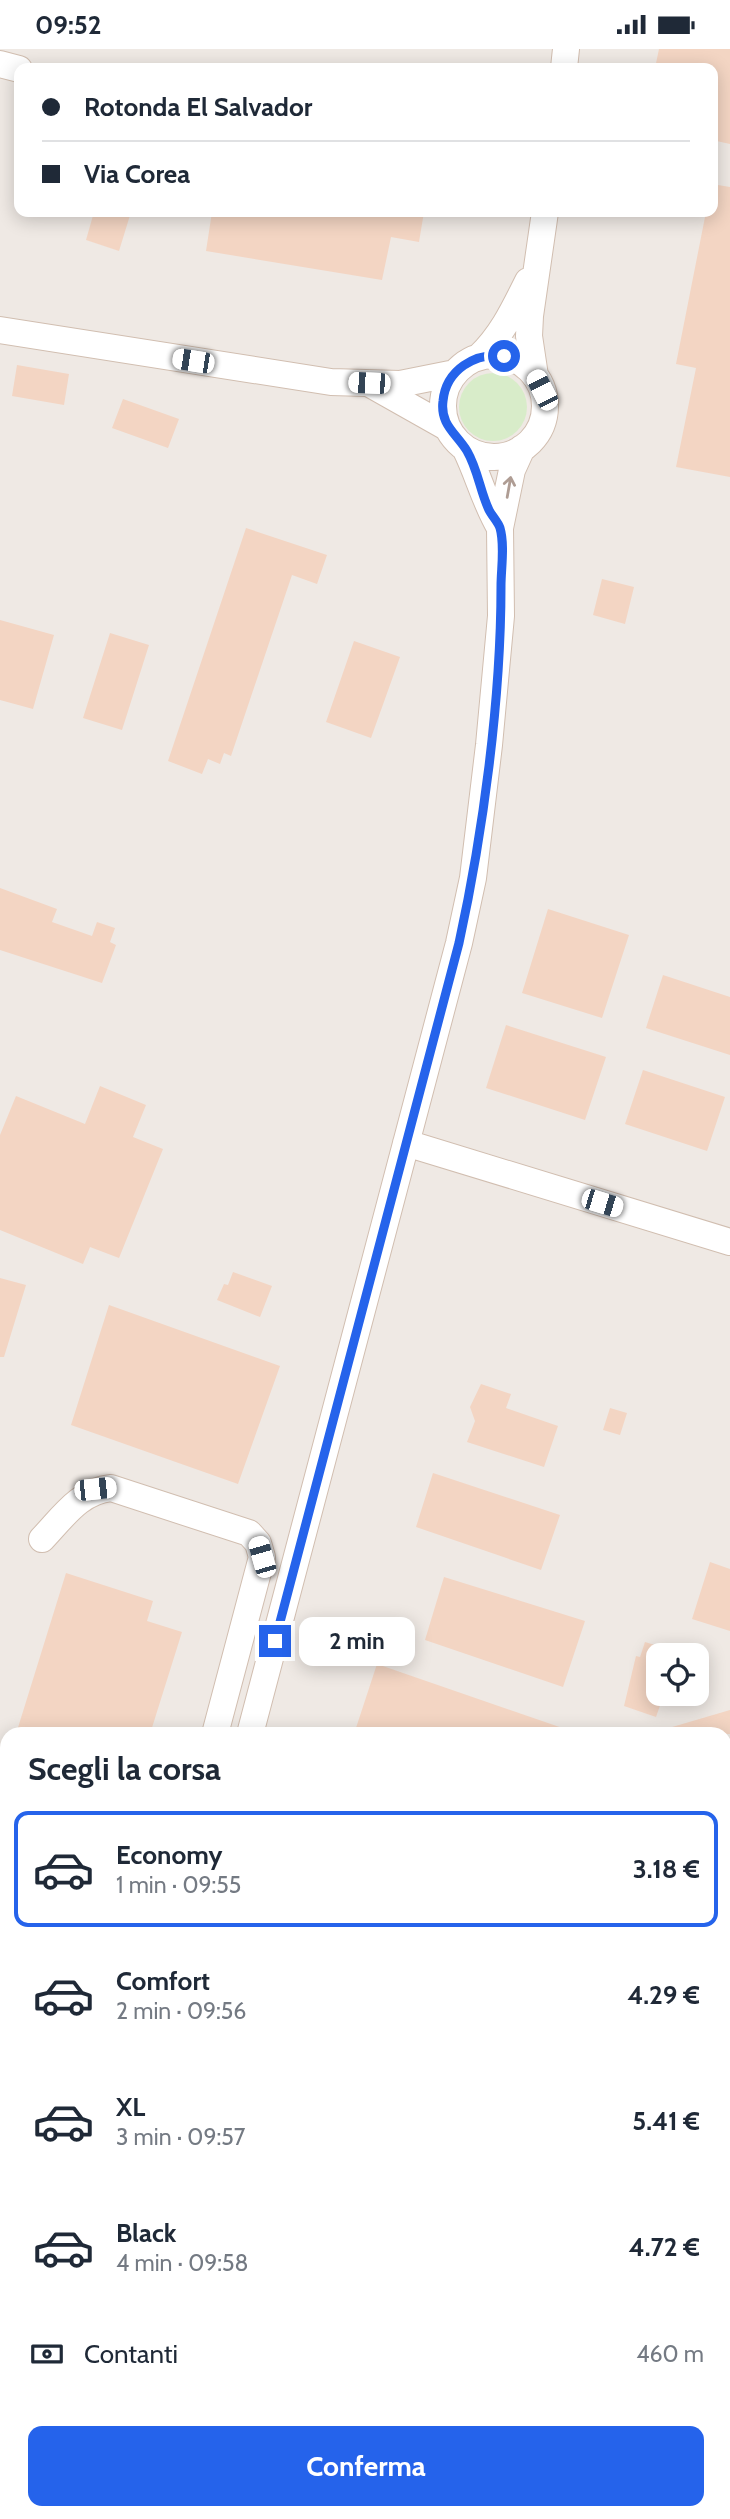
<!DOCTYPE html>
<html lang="it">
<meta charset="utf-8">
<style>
body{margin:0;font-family:Cabin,sans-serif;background:#f6f6f7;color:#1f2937;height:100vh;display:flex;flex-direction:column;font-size:26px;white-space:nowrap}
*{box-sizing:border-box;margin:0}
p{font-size:23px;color:#747a83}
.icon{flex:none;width:38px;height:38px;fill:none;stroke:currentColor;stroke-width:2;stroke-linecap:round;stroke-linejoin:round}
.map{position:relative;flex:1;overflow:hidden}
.drawer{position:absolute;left:0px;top:1678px;width:732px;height:793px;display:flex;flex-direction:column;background:#fff;border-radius:21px 21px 0 0;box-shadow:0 4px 18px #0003}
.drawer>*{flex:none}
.guide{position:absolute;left:14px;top:14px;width:704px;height:154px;border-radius:14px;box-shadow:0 4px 18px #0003;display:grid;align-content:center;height:154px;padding:0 28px;background:#fff}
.buttons{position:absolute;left:646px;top:1594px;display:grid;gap:14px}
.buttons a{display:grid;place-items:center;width:63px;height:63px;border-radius:14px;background:#fff;box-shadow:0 4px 18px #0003;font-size:35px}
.end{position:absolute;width:32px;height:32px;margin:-16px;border:9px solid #2563eb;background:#fff;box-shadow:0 0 0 4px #fff}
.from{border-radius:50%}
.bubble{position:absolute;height:49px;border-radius:14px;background:#fff;box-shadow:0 4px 18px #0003;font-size:23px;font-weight:700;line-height:49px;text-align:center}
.car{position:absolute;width:21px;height:42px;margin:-21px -10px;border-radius:9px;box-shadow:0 0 5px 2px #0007;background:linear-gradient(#fff 24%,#345 0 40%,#fff 0 76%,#345 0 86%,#fff 0)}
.guide b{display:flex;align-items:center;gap:24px;height:66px;font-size:26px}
.guide b+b{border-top:2px solid #e0e1e3}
.guide i{width:18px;height:18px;background:#1f2937}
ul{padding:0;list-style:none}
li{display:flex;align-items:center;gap:21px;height:116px;margin:0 14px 10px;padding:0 14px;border:4px solid transparent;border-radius:14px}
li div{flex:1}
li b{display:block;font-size:26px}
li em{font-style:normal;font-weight:700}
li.active{border-color:#2563eb}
li>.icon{width:63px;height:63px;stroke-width:1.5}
h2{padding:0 28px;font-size:32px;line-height:84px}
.pay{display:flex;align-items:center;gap:18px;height:77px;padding:0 28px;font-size:26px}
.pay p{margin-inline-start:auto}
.action{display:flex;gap:14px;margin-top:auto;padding:14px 28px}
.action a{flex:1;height:80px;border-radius:14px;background:#2563eb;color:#fff;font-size:28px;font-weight:700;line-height:80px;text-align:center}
.status{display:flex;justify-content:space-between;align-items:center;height:49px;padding:0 35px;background:#fff;direction:ltr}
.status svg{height:19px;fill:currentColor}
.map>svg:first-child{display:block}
.industrial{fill:#efe9e4;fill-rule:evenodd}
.grass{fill:#d8ecc9}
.building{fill:#f3d5c3}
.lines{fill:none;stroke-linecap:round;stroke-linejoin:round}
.minor-casing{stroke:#d1beb0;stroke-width:28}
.minor{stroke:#fff;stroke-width:26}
.oneway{stroke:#af9d94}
.route{stroke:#2563eb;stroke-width:9}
</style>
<div class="status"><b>09:52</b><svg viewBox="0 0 49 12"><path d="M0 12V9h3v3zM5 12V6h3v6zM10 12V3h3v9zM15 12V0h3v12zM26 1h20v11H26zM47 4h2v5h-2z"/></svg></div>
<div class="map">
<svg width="730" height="2470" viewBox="0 0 730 2470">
<rect width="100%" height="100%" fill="#fdf6ec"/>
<path class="industrial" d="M0 0H730V2470H0ZM19 19H712V163H19ZM658 1606H696V1645H658ZM7 1685H724V2464H7Z"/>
<path class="grass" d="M459 358a34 34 0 1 1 68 0a34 34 0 1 1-68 0Z"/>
<path class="building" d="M659 0H730V95L712 91V19H655Z
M712 135 730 138V428L676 418 696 319 676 315 706 163H712Z
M94 163H131L119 202 86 191Z
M212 163H424L419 193 391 188 382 231 206 202Z
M17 316 69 325 64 356 12 347Z
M123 350 179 370 168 399 112 379Z
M246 479 327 506 317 535 292 526 231 707 224 704 220 715 208 710 202 725 168 712Z
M602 530 634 538 625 575 593 566Z
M0 571 54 586 33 660 0 651Z
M110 584 149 596 122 681 83 669Z
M354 592 400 608 371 689 326 673Z
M0 839 57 860 52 873 92 887 97 873 115 879 110 893 116 896 102 934 0 901Z
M548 860 629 886 602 969 522 944Z
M663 926 730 948V1006L646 979Z
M506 976 606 1008 585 1071 486 1039Z
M643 1021 725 1048 707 1102 625 1075Z
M100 1037 146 1056 133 1088 163 1100 119 1209 90 1198 83 1215 0 1181V1086L16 1047 85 1075Z
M233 1223 272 1237 260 1268 217 1251 224 1235 228 1236Z
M0 1229 26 1236 4 1308H0Z
M109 1256 280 1317 238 1435 71 1376Z
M481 1335 511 1345 506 1359 558 1377 544 1418 467 1393 475 1372 470 1358Z
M610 1359 627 1364 620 1386 603 1381Z
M433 1424 560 1466 541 1521 416 1478Z
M710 1513 730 1520V1582L692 1570Z
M66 1524 153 1552 147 1572 182 1583 150 1685H16Z
M444 1528 585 1572 563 1638 425 1591Z
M645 1593 658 1597V1645H664L656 1668 624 1657 636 1607 640 1608Z
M377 1615 574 1683 573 1685H354Z
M730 1661V1685H662V1681Z"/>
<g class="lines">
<g class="minor-casing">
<path id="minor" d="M0 15 19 20
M564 19 566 0
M0 281 331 333 400 335 455 324
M443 357a51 51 0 1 1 102 0a51 51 0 1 1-102 0Z
M479 308C502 286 514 260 528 232
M535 327 529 287 530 267 545 163
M370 335 448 379
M465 399C478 425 485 454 500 479
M406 1094 730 1193
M42 1490C63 1468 80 1442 111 1439L249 1484 258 1494 262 1508 215 1685
M250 1685 459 894 473 829 489 696 501 567 500 479 512 421 522 399
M335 2464 352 2470
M19 2470 21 2464"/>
</g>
<use href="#minor" class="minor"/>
</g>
<defs><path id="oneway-shaft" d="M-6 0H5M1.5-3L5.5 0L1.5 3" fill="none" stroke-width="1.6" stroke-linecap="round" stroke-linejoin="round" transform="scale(1.75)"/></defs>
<use class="oneway" href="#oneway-shaft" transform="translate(509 438) rotate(-80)"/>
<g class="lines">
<path class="route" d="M275 1592 459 894C483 784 501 651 501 537 501 520 505 496 500 479 498 473 492 467 489 461 480 442 478 421 467 402 456 384 440 376 443 352 446 321 475 303 504 307"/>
</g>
</svg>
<div class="buttons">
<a><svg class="icon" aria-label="locate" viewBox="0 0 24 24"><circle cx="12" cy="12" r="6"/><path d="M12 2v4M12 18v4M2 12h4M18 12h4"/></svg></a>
</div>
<i class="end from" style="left:504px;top:307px"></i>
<i class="end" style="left:275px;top:1592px"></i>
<div class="bubble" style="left:299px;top:1568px;width:116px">2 min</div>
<i class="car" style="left:193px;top:312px;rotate:279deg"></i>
<i class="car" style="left:369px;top:334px;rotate:272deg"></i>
<i class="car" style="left:542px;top:341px;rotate:333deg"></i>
<i class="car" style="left:602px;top:1154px;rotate:107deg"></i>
<i class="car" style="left:95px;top:1440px;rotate:84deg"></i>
<i class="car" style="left:262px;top:1508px;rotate:344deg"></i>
<div class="guide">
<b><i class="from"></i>Rotonda El Salvador</b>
<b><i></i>Via Corea</b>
</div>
<section class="drawer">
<h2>Scegli la corsa</h2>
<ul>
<li class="active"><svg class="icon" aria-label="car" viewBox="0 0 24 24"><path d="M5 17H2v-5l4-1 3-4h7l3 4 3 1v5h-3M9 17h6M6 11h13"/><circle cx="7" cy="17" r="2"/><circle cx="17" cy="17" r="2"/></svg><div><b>Economy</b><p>1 min · 09:55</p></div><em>3.18 €</em></li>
<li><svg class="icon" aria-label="car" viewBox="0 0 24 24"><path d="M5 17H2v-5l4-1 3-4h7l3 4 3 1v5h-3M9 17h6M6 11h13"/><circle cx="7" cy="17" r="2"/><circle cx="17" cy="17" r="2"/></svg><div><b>Comfort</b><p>2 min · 09:56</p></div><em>4.29 €</em></li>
<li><svg class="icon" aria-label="car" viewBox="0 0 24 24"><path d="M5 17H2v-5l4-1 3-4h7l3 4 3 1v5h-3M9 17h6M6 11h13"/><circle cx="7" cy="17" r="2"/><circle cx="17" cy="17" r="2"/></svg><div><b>XL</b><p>3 min · 09:57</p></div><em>5.41 €</em></li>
<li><svg class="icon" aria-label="car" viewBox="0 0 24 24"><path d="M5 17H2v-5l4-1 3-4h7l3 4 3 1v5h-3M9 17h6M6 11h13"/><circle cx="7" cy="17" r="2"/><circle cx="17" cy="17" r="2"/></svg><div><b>Black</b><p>4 min · 09:58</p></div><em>4.72 €</em></li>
</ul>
<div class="pay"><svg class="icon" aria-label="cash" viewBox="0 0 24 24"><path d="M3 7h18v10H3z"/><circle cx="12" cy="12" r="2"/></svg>Contanti<p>460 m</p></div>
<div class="action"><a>Conferma</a></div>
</section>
</div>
